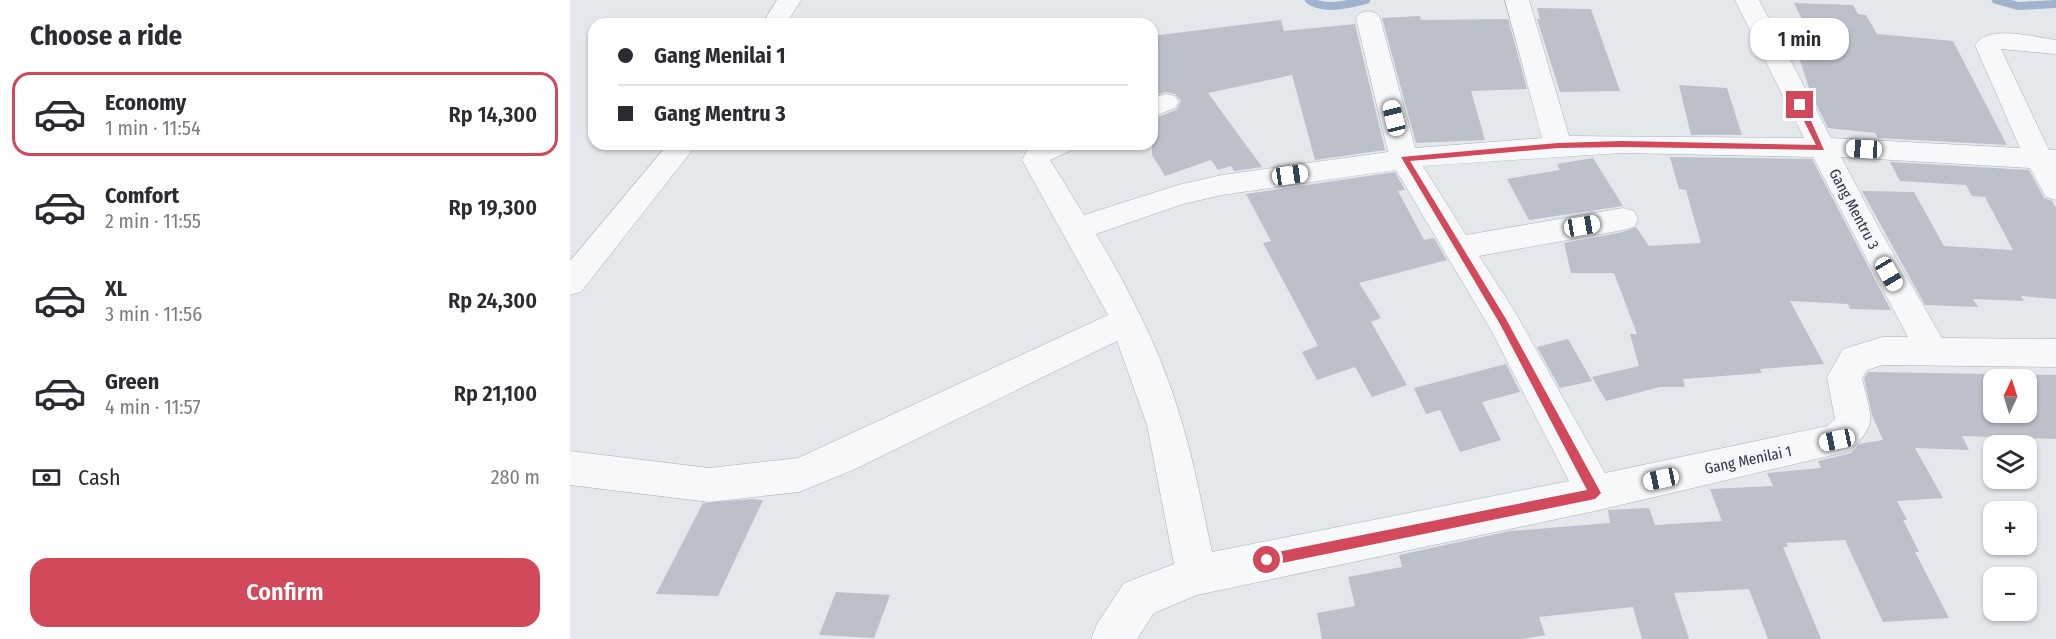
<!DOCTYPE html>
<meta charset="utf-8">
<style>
body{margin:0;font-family:"Fira Sans Condensed",sans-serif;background:#f2f2f3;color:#2b2b33;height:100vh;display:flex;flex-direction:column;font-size:22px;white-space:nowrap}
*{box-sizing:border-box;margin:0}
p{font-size:20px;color:#7c7c81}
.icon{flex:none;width:33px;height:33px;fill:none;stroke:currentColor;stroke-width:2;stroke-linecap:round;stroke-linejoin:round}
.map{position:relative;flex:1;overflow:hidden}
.panel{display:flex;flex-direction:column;background:#fff;width:570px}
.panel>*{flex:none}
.top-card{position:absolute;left:18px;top:18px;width:570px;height:132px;border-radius:18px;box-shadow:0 2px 4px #0004;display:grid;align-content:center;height:132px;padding:0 30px;background:#fff}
.needle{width:39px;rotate:4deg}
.tools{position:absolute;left:1413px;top:369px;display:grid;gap:12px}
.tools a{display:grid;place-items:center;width:54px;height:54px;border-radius:12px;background:#fff;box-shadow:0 2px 4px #0004;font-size:30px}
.end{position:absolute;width:27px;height:27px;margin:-14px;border:8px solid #d1495b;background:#fff;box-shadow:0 0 0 3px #fff}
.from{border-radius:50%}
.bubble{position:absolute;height:42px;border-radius:18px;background:#fff;box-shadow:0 2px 4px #0004;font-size:20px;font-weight:600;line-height:42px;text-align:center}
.car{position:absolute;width:18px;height:36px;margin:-18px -9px;border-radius:8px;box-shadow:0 0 4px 2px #0007;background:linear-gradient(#fff 24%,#345 0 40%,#fff 0 76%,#345 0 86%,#fff 0)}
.top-card b{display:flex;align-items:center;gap:21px;height:57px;font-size:22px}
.top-card b+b{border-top:2px solid #e1e1e2}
.top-card i{width:15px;height:15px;background:#2b2b33}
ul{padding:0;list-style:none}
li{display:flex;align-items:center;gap:18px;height:84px;margin:0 12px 9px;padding:0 18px;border:3px solid transparent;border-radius:18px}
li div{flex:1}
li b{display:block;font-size:22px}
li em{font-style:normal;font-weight:600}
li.selected{border-color:#d1495b}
li>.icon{width:54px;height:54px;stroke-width:1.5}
h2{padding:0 30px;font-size:27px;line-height:72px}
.pay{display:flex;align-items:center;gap:15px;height:66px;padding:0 30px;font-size:22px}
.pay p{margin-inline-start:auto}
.action{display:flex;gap:12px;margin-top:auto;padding:12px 30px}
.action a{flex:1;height:69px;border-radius:18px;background:#d1495b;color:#fff;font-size:24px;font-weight:600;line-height:69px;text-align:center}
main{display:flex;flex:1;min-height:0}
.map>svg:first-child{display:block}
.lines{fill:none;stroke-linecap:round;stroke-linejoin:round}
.stream{stroke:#9fb4cc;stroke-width:8}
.building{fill:#bbc0ca;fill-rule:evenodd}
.minor-casing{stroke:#a9aeb7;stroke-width:1}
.minor{fill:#f7f8fa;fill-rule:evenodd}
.route{fill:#d1495b}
.labels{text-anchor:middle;stroke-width:5;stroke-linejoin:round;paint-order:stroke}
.street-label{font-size:15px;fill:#2b3445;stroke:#f4f6f9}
</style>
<main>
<section class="panel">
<h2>Choose a ride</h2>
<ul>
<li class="selected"><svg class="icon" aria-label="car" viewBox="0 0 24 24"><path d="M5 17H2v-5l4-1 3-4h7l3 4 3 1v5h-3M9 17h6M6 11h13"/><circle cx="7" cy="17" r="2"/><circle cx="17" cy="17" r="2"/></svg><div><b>Economy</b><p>1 min · 11:54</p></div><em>Rp 14,300</em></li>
<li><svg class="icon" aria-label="car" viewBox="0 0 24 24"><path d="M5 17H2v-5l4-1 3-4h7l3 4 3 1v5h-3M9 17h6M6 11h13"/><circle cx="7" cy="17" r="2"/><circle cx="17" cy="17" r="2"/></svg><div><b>Comfort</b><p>2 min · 11:55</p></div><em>Rp 19,300</em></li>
<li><svg class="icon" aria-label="car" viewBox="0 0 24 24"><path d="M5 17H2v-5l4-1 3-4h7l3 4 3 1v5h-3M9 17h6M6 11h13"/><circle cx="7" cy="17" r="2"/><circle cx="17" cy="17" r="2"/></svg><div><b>XL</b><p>3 min · 11:56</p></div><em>Rp 24,300</em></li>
<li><svg class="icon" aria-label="car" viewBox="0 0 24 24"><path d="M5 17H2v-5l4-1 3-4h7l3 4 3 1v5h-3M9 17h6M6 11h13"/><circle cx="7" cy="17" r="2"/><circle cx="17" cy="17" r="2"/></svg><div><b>Green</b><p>4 min · 11:57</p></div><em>Rp 21,100</em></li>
</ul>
<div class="pay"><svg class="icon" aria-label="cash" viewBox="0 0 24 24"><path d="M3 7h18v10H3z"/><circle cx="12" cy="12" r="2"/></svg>Cash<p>280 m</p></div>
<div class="action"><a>Confirm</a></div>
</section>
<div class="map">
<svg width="1486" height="639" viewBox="0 0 1486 639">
<rect width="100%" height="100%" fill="#e4e7ec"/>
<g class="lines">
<path class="stream" d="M739 0C754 11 779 4 796 0
M1426 0 1448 6 1486 4"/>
</g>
<path class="building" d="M1224 3 1283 5 1288 14 1296 15 1307 34 1383 41 1437 145 1308 138 1305 133 1258 128 1241 94 1226 48 1247 50Z
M967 8 1021 9 1050 91 990 92 967 19H970Z
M850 16 851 20 938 19 957 89 901 91 915 140 846 143 812 18Z
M711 20 714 31 785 24 815 150 745 160 722 75 638 93 692 167 664 171 661 166 648 170 641 160 595 176 582 155V119L606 110 611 101 605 94 596 92 582 96V36Z
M1109 85 1157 88 1172 135H1121Z
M1100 157 1242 159 1321 310 1280 309 1278 304 1220 301 1254 364 1190 369 1192 373 1113 379 1115 387H1090L1036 401 1022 377 1069 366 1060 334H1067L1044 273H1001L994 243 1053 232 1066 227 1079 246 1131 243 1116 190 1109 189Z
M1023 158 1053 206 959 220 937 179 990 170 987 164Z
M1320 162 1459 170 1474 198 1482 201 1486 208V299L1451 296 1454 301 1403 299 1408 307 1355 305 1292 191 1344 192 1374 246 1443 250 1415 197 1402 196 1396 185 1330 181Z
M825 172 835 190 828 191 854 240 864 238 877 260 789 283 811 318 801 322 837 385 802 397 785 367 747 380 732 352 748 346 693 243 701 241 676 194Z
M998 339 1022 381 990 388 967 347Z
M936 364 950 392 912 402 931 440 890 452 870 410 856 414 844 388Z
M1298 372 1486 375V439L1392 436 1399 450 1345 448 1373 498 1327 501 1337 520H1333L1349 552H1345L1379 618 1313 622 1275 540 1216 543 1218 547H1213L1251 639H1198L1179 589 1104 593 1119 639H1072L1063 607 969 617 975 635 952 639H752L747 613 785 606 778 577 832 567 829 555 940 531 1040 523 1038 510 1079 508 1085 525 1152 521 1140 489 1203 486 1197 473 1251 468 1248 461 1281 453 1289 444 1313 440 1302 415 1294 378ZM1424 380H1456V412H1424Z
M182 499 193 500 148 596 86 594 133 503Z
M266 592 320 595 304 638 249 635Z"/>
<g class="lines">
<g class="minor-casing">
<path id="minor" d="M207 0H231L216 24H192Z
M935 0H959L999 136 1234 138 1165 0H1189L1261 138 1450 148 1405 45C1419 24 1464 37 1486 40V54L1431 49 1479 150H1486V200L1476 197 1460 168 1271 157 1311 232 1372 338 1486 339V367L1313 365 1297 370 1292 378C1300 416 1310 422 1280 451L1025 511 627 595 584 613 567 639H521L527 624 554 583 604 564 577 425 547 341 283 470 229 492 139 502 0 485V451L139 468 228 458 538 315 452 160 460 145 504 144 500 151 480 160 514 215 608 185 652 175 818 152 786 18 790 13 798 11 806 13 810 18 845 148 972 138ZM1052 153 1243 157 1338 337H1313L1273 349 1257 377 1265 419 1257 426 1035 473 945 312 909 256 1053 230 1064 227 1068 219 1064 211 1053 208 896 235 853 166ZM826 170 921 330 999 481 642 552C633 510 625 467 613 426 594 358 562 294 526 234L613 204 652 195Z
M596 94 605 96 609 102 605 108 582 117V98Z
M98 144H127L11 292 0 295V261Z"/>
</g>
<use href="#minor" class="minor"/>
</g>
<path class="route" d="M1230 103 1234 105 1254 150 1052 147 988 148 840 161 936 319 1031 493 1025 499 697 566 693 564 691 560 697 554 1017 490 930 324 831 157 988 143 1052 141 1246 145 1226 105Z"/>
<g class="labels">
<g class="street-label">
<text transform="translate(1284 209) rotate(62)" y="5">Gang Mentru 3</text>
<text transform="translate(1178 460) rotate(-12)" y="5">Gang Menilai 1</text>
</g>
</g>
</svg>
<div class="tools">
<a><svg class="needle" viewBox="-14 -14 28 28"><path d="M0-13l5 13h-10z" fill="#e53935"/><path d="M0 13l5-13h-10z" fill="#7c7c81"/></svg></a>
<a><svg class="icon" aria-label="layers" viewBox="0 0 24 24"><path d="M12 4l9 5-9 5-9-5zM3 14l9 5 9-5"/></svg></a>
<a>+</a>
<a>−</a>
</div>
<i class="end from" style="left:697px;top:560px"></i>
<i class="end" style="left:1230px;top:105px"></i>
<div class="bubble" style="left:1180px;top:18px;width:99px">1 min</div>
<i class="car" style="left:824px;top:118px;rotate:346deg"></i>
<i class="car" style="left:1294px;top:149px;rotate:273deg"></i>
<i class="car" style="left:720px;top:175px;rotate:82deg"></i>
<i class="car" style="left:1012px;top:226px;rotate:80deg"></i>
<i class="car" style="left:1319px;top:274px;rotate:150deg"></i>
<i class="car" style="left:1267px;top:440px;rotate:258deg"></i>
<i class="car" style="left:1091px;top:479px;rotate:258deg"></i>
<div class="top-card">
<b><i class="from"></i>Gang Menilai 1</b>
<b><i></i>Gang Mentru 3</b>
</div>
</div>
</main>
